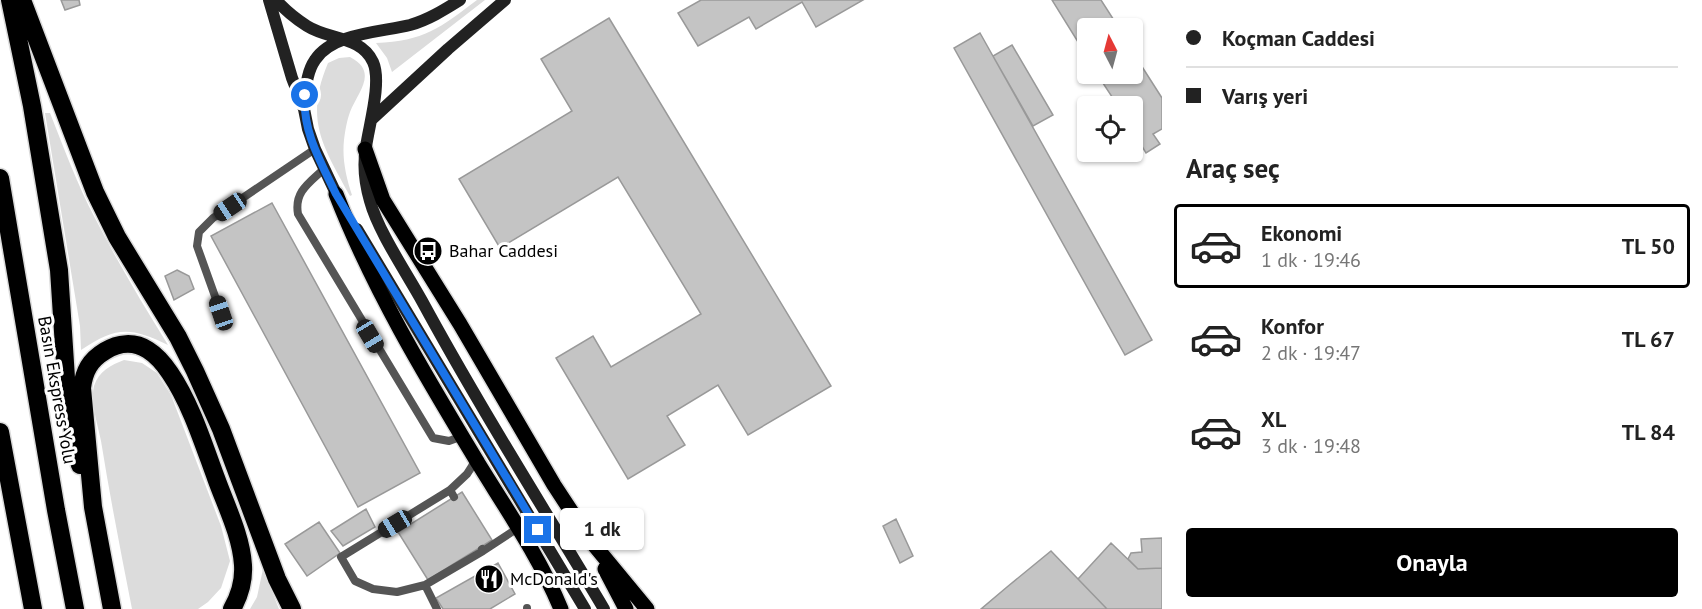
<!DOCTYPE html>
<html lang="tr">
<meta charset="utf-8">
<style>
body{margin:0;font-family:"PT Sans",sans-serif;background:#f6f6f6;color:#222;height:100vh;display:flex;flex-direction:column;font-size:22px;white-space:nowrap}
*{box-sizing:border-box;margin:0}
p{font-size:20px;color:#767676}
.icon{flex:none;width:33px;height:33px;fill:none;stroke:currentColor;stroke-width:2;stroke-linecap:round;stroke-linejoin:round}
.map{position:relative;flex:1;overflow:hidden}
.drawer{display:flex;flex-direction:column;background:#fff;width:540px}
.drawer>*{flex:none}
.top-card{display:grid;align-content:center;height:132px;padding:0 24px;background:#fff}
.needle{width:39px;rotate:354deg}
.controls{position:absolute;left:1077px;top:18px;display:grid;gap:12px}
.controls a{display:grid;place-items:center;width:66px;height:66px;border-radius:6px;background:#fff;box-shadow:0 2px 4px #0004;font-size:30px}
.end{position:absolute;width:27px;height:27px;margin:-14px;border:8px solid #1a73e8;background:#fff;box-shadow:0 0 0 3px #fff}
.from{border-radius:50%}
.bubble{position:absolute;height:42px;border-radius:6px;background:#fff;box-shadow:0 2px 4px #0004;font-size:20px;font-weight:600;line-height:42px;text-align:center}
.car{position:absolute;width:18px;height:36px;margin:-18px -9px;border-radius:8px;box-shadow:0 0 4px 2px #0007;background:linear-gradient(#222 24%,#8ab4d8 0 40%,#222 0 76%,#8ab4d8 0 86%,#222 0)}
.top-card b{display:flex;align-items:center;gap:21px;height:57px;font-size:22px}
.top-card b+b{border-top:2px solid #e0e0e0}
.top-card i{width:15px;height:15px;background:#222}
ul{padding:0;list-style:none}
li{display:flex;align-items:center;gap:18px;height:84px;margin:0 12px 9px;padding:0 12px;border:3px solid transparent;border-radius:6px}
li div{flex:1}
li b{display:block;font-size:22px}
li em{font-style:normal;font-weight:600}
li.current{border-color:#000}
li>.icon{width:54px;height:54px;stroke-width:1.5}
h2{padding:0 24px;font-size:27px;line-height:72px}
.cta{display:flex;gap:12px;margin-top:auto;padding:12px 24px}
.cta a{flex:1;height:69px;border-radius:6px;background:#000;color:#fff;font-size:24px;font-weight:600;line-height:69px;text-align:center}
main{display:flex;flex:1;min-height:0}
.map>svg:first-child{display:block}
.green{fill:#dcdcdc}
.building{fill:#c4c4c4;stroke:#999;stroke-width:1.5}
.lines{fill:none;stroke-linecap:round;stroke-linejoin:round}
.primary-casing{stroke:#dbdbdb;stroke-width:18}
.highway-casing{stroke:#dbdbdb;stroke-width:21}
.lane{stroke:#555;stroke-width:8}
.secondary{stroke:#222;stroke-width:12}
.primary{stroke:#000;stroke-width:15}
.highway{stroke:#000;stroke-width:18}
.route{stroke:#1a73e8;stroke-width:8}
.labels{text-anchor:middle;stroke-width:6;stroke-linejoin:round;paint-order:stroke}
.poi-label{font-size:18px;fill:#000;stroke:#fff;text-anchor:start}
.street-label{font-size:18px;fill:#000;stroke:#fff}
</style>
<main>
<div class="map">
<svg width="1162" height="609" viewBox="0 0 1162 609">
<rect width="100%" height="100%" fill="#fff"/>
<path class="green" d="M477 0H485L392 72 387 58 376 43C424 41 440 28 477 0Z
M350 57C379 72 358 92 350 112 347 120 345 131 344 140 342 159 346 177 352 195L350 196C323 146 304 120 328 63L339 58Z
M45 113H50C64 148 77 184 95 218 117 261 142 303 168 345 131 327 116 326 81 350L80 326Z
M124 360 142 363 157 373 171 395 221 526 230 561 221 588 208 602 198 609H132C121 553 110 497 101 441 98 425 90 402 94 386 99 371 111 365 124 360Z
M263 569 279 609H280H250L257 597Z"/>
<path class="building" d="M61 0H79L80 5 65 10Z
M701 0H863L816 27 802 2 756 29 749 17 698 46 678 13Z
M1052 0H1101L1119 28H1088V58Z
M609 18 831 386 748 435 718 385 667 416 685 445 628 479 556 358 593 336 611 367 701 314 618 177 500 248 459 179 572 111 541 59Z
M980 33 1152 340 1125 355 954 48Z
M1012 45 1053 115 1033 126 993 56Z
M1132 51 1162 98V129L1153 134 1160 144 1146 153 1132 130V106H1118L1097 74H1132Z
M272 203 420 473 358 507 211 236Z
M177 270 189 276 194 289 174 300 165 276Z
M462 492 492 540 428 580 398 532Z
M366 509 375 527 343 546 331 531Z
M896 519 913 556 900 563 883 526Z
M319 522 340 553 307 576 285 544Z
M1162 538V568L1138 569 1128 559 1131 553 1142 552 1141 539Z
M1111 543 1138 569 1162 568V609H1107L1078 579Z
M1051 551 1107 609H981L1007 587Z
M498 563 515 594 490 609H443L436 598Z"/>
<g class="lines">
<g class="primary-casing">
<path id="primary" d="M365 149 383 200 460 324 554 485 590 540 647 609
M336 194C373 289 425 375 478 463 507 510 540 558 561 609
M605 569 626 609"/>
</g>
<g class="highway-casing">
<path id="highway" d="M10 0 32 106 59 270 66 378 75 447 80 465
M22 0 95 192 117 237 178 337 195 371 221 429 277 579 292 609
M0 178 56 510 75 609
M0 432 33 609
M112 609 93 507 82 388C84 371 90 360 105 351 118 343 134 341 148 350 156 355 164 364 170 373 191 404 203 443 216 478 226 506 241 535 243 565 244 581 240 595 232 609"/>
</g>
<path class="lane" d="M324 169C309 183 294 192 298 214L433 438 449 441 463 436
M221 313 197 246 199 232 213 218 315 149
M450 490 341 557 355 581 373 589 397 592 425 585 483 551
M454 497 450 490 467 474 476 460
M482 549 483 551 518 528
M425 585 437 609
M527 609V608"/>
<path class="secondary" d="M269 0 292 78 304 109 308 129 315 149 340 202
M276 0C285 10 296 19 307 26 329 40 361 36 373 62 382 82 369 125 366 147 363 164 365 184 370 201 378 231 406 272 422 301 479 406 543 507 604 609
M304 105C306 90 306 73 315 60 332 33 382 32 410 25 428 20 444 10 460 0
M371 120 448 49 505 0
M357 229 585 609"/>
<use href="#primary" class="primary"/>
<use href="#highway" class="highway"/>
</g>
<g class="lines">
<path class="route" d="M305 95C302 131 321 162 336 194L538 530"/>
</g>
<defs>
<g id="bus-disc" transform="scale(1.5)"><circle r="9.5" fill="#000" stroke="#fff"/><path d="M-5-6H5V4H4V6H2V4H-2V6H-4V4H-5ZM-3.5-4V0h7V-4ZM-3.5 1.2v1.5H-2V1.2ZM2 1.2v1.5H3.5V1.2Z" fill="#fff"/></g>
<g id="restaurant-disc" transform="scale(1.5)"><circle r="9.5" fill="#000" stroke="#fff"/><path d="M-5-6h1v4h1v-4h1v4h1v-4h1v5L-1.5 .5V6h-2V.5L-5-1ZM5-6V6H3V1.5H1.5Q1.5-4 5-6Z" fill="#fff"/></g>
</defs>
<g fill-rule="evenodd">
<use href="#bus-disc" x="428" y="251"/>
<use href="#restaurant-disc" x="489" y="579"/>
</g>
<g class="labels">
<g class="poi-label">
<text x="449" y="257">Bahar Caddesi</text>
<text x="510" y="585">McDonald's</text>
</g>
<g class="street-label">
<text transform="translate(57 390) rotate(80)" y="6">Basın Ekspress Yolu</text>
</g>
</g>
</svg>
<div class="controls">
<a><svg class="needle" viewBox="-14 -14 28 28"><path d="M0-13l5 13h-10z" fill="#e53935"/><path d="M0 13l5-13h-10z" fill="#767676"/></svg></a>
<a><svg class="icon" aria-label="locate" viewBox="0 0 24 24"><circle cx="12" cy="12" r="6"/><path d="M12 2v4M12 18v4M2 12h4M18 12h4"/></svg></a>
</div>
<i class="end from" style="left:305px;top:95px"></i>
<i class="end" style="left:538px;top:530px"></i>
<div class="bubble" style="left:560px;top:508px;width:84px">1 dk</div>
<i class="car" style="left:230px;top:207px;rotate:236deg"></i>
<i class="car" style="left:221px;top:313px;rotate:341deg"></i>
<i class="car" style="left:370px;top:336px;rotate:149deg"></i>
<i class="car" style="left:395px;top:524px;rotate:239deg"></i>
</div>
<section class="drawer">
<div class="top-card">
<b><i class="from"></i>Koçman Caddesi</b>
<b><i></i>Varış yeri</b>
</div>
<h2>Araç seç</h2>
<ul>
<li class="current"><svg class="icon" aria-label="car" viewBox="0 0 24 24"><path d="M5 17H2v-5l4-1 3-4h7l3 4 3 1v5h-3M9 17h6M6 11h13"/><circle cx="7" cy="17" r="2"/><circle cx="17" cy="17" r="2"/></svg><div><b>Ekonomi</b><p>1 dk · 19:46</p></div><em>TL 50</em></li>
<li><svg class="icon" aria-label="car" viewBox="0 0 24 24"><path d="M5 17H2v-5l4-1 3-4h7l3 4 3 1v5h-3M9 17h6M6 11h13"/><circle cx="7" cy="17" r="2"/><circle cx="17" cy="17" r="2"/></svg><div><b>Konfor</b><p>2 dk · 19:47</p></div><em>TL 67</em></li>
<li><svg class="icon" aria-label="car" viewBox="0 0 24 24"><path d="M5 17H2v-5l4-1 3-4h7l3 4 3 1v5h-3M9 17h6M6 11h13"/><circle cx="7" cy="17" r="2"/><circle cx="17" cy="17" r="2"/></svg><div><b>XL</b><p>3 dk · 19:48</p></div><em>TL 84</em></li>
</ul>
<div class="cta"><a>Onayla</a></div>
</section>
</main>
